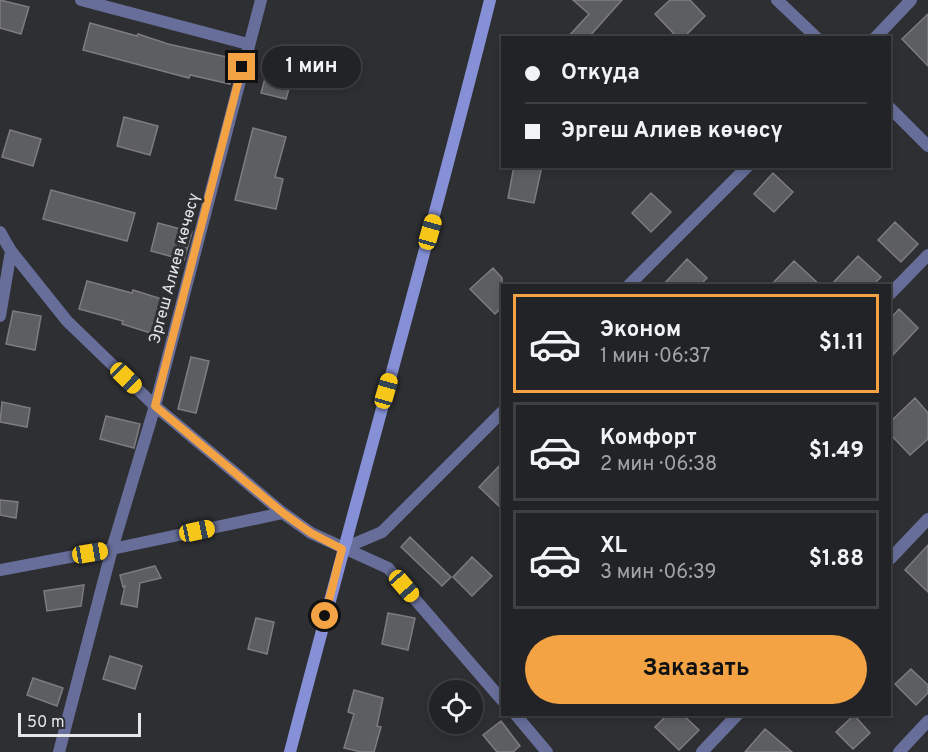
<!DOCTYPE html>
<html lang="ru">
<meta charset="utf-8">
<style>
body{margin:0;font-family:Overpass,sans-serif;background:#2a2b2e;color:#f1f3f6;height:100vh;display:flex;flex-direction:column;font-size:22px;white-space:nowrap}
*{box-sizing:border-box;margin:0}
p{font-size:20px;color:#a2a4a7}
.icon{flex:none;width:33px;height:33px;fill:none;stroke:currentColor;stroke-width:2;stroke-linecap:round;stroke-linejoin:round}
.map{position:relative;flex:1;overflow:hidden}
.side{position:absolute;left:501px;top:284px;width:390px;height:432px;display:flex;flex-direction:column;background:#222326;border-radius:0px;box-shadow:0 3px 9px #0003,0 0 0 2px #3f4043}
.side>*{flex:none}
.hud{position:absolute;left:501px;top:36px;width:390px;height:132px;border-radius:0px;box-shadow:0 3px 9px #0003,0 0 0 2px #3f4043;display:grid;align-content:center;height:132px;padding:0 24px;background:#222326}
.controls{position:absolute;left:429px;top:680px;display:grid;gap:12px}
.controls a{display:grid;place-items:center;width:54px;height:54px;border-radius:50%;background:#222326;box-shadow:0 3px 9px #0003,0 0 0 2px #3f4043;font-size:30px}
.scale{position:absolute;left:18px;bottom:15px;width:123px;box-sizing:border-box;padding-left:6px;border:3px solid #e5e6e8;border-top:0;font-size:16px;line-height:21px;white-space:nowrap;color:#e5e6e8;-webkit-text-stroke:4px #2e2f32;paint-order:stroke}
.end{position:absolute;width:27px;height:27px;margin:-14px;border:8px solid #f4a344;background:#111;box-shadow:0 0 0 3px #111}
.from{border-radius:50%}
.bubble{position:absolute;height:42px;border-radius:21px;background:#222326;box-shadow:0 3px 9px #0003,0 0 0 2px #3f4043;font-size:20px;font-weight:700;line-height:42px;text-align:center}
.car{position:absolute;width:18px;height:36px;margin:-18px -9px;border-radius:8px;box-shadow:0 0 4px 2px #0007;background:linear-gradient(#f5c518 24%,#345 0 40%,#f5c518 0 76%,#345 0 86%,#f5c518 0)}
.hud b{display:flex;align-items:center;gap:21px;height:57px;font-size:22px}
.hud b+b{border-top:2px solid #3f4043}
.hud i{width:15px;height:15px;background:#f1f3f6}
ul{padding:10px 0 0;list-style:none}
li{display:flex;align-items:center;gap:18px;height:99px;margin:0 12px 9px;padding:0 12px;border:3px solid #3f4043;border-radius:0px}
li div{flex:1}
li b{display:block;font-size:22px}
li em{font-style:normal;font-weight:700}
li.current{border-color:#f4a344}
li>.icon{width:54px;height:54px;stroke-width:1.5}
.button{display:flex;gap:12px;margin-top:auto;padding:12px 24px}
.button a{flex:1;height:69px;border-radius:36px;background:#f4a344;color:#111;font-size:24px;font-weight:700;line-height:69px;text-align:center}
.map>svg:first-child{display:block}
.building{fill:#5d5e62;stroke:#7c7c81;stroke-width:1.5}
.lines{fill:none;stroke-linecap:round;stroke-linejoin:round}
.street{stroke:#676e99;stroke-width:12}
.secondary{stroke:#8690d6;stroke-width:12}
.route{stroke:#f4a344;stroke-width:8}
.labels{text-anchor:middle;stroke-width:6;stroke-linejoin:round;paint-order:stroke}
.street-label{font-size:16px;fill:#e5e6e8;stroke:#2e2f32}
</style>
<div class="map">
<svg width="928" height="752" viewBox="0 0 928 752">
<rect width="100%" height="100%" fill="#2e2f32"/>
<path class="building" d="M0 0 29 7 21 34 0 28Z
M573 0H622L588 38H567L589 14Z
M670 0H690L705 16 683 38H678L655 14Z
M928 14V66L902 39Z
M90 23 137 36 138 34 168 44 236 59 230 84 190 75 189 78 83 50Z
M267 71 292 78 286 99 261 93Z
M124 117 158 126 150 155 117 146Z
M253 128 286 137 275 177 283 179 276 209 235 200Z
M10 130 41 139 33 166 2 157Z
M514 166H542L534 203 508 198Z
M773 173 793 192 774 212 754 194Z
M51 190 135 213 127 241 43 219Z
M651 193 671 212 651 232 632 213Z
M895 222 918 244 901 262 878 240Z
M158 223 192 232 184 260 151 251Z
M858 256 881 277 873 285H831Z
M687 259 707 278 700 285H663Z
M794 261 820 285H771Z
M493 268 502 278V307L495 314 470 289Z
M87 281 132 293 133 290 168 301 157 335 122 324 123 321 79 309Z
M899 309 918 328 890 358V319Z
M13 311 41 316 35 350 6 344Z
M191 357 209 361 196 413 178 409Z
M915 398 928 413V439L910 455 890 434V422Z
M2 402 30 408 27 427 0 422Z
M106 416 140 424 134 448 100 439Z
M502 463V509L479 487Z
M0 500 18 502 16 518 0 515Z
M410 537 451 577 442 586 401 547Z
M928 545V592L905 570Z
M472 557 492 576 472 596 453 577Z
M155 566 161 578 140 583 137 607 121 604 125 586 123 587 120 575Z
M84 585 81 606 47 611 44 591Z
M388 613 415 618 408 650 382 644Z
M256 618 274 622 267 654 248 649Z
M110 656 142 666 135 689 103 679Z
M911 669 928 685V693L916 705 895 684Z
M33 678 63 688 57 706 27 695Z
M354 690 383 698 377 726 381 727 374 752H361L344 748 354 714 348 712Z
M668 714H682L699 730 679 750 655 727Z
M854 715 870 733 853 749 836 732Z
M501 721 520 746 513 752H497L483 735Z
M765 729 792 752H745Z"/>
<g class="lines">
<path class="street" d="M81 0 248 44
M777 0 817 38
M875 38 911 0
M890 108 928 146
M0 232 11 251 67 321 155 406 283 513 311 533 388 568 502 700
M629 285 748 166
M890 294 928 255
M0 316 11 251
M342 549 382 532 502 412
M890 559 928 519
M0 570 112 549 283 513
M515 714 547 752
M59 752 112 549 155 406 261 0
M702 752 738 714
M899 752 928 721"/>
<path class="secondary" d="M290 752C355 501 427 252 490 0"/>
</g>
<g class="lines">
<path class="route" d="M242 67 155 406 283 513 311 533 342 549 325 616"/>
</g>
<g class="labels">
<g class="street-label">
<text transform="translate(173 268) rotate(-75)" y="6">Эргеш Алиев көчөсү</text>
</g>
</g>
</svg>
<div class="controls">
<a><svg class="icon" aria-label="locate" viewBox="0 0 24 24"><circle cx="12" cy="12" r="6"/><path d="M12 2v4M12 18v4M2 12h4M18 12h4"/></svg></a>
</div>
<div class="scale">50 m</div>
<i class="end from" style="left:325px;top:616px"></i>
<i class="end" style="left:242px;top:67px"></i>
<div class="bubble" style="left:262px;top:46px;width:99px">1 мин</div>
<i class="car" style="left:430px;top:232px;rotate:16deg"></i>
<i class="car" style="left:126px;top:378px;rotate:134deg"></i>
<i class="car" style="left:386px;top:391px;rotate:16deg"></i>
<i class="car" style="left:197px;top:531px;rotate:78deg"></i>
<i class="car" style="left:90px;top:553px;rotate:80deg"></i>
<i class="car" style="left:404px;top:586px;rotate:139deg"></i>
<div class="hud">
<b><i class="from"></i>Откуда</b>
<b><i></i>Эргеш Алиев көчөсү</b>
</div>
<section class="side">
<ul>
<li class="current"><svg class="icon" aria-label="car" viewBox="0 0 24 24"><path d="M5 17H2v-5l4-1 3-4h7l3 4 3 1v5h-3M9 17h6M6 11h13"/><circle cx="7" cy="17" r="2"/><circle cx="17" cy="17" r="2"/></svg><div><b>Эконом</b><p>1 мин · 06:37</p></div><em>$1.11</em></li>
<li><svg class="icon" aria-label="car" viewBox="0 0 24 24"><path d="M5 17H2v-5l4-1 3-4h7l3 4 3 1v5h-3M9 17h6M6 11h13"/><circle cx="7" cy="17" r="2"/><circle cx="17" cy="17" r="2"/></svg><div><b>Комфорт</b><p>2 мин · 06:38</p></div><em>$1.49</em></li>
<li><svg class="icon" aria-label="car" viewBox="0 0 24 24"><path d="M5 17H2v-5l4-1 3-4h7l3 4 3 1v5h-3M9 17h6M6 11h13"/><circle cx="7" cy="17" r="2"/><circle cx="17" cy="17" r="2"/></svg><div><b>XL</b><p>3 мин · 06:39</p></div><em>$1.88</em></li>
</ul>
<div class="button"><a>Заказать</a></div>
</section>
</div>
